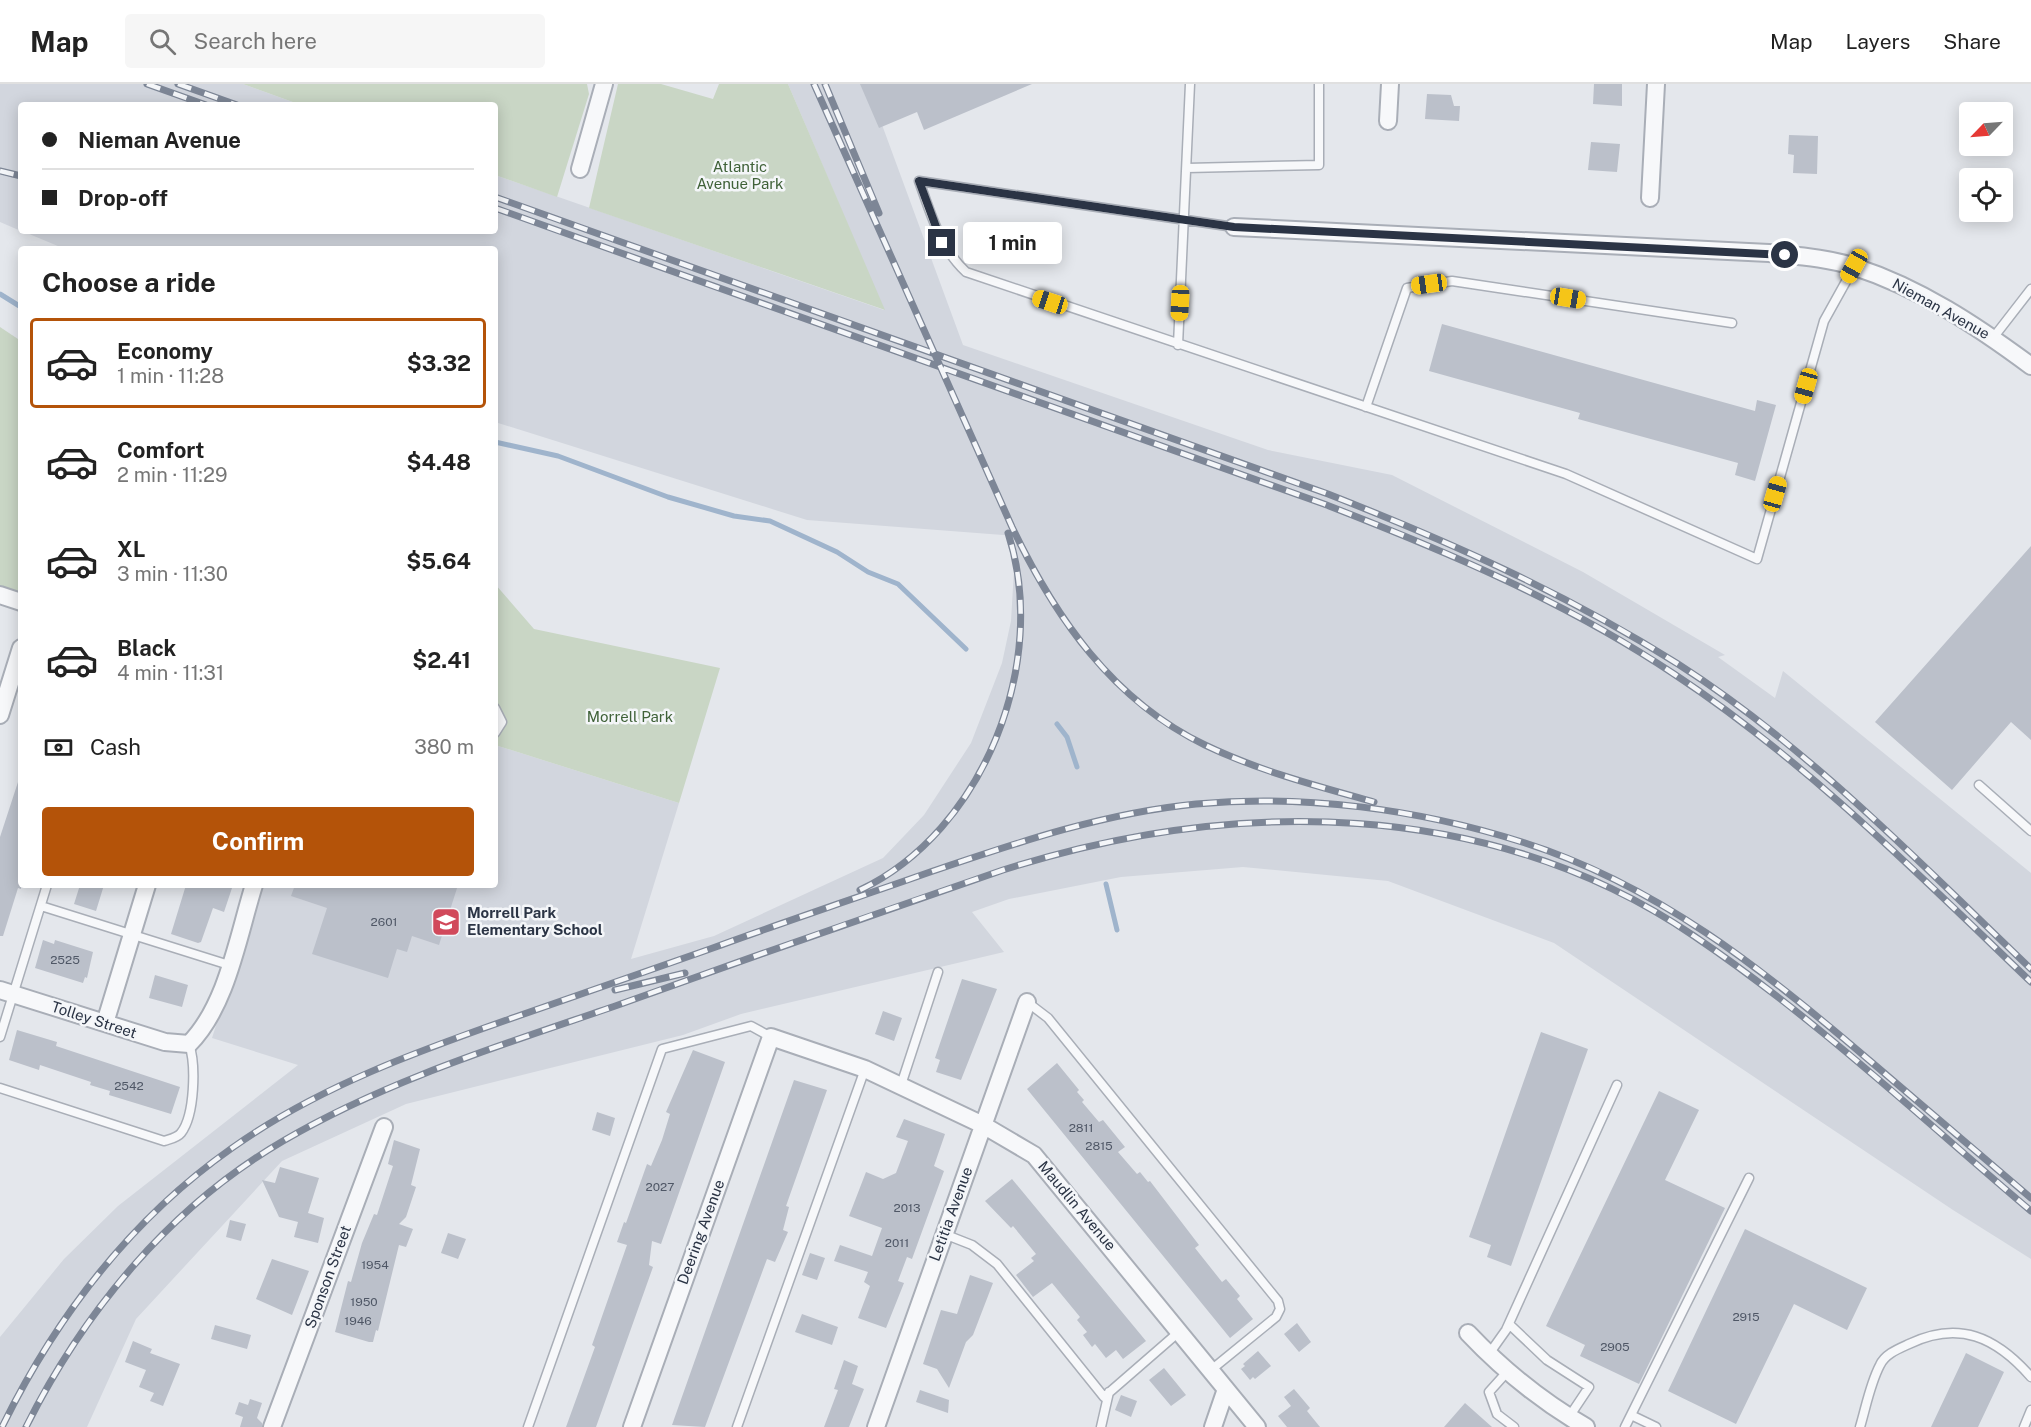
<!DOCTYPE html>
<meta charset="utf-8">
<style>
body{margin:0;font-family:"Public Sans",sans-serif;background:#f6f6f6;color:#222;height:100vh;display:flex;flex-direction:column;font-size:22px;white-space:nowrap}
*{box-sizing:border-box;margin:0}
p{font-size:20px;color:#767676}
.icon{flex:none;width:33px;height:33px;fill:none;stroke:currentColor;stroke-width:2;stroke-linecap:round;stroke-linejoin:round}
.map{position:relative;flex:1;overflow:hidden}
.details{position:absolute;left:18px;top:162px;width:480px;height:642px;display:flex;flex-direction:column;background:#fff;border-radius:6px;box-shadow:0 3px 15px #0003}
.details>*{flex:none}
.hud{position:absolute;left:18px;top:18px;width:480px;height:132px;border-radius:6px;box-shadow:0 3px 15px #0003;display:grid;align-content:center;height:132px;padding:0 24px;background:#fff}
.needle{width:39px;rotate:245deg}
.controls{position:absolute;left:1959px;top:18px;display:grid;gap:12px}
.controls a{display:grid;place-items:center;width:54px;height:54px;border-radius:6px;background:#fff;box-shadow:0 3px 15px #0003;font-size:30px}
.end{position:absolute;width:27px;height:27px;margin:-14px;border:8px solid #2b3445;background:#fff;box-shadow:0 0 0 3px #fff}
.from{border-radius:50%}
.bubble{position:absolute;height:42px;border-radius:6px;background:#fff;box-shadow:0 3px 15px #0003;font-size:20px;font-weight:700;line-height:42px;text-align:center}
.car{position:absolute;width:18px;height:36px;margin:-18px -9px;border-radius:8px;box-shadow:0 0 4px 2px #0007;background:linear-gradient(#f5c518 24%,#345 0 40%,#f5c518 0 76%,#345 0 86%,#f5c518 0)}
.hud b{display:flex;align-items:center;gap:21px;height:57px;font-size:22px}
.hud b+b{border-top:2px solid #e0e0e0}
.hud i{width:15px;height:15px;background:#222}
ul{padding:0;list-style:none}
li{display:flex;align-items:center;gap:18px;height:90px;margin:0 12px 9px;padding:0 12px;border:3px solid transparent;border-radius:6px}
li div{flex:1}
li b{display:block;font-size:22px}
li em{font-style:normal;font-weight:700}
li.selected{border-color:#b45309}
li>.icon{width:54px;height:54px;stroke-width:1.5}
h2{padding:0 24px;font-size:27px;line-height:72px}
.pay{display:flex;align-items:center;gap:15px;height:66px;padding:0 24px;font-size:22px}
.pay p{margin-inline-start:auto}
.cta{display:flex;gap:12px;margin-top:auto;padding:12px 24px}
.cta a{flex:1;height:69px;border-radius:6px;background:#b45309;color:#fff;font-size:24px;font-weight:700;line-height:69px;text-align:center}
header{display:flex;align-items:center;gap:36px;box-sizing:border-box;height:84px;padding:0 30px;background:#fff;border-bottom:2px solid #e0e0e0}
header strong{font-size:28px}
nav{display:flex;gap:33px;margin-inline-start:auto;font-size:21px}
.search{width:420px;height:54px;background:#f6f6f6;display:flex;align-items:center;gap:15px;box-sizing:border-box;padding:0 21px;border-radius:6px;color:#767676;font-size:22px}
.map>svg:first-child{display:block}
.built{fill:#d2d6de}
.green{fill:#c9d6c5}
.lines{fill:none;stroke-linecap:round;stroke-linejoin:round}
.stream{stroke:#9fb4cc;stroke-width:5}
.building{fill:#bbc0ca}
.service-casing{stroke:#a9aeb7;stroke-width:11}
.minor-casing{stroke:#a9aeb7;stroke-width:20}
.service{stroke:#f7f8fa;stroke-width:8}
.minor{stroke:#f7f8fa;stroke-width:16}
.rail-casing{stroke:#7d8696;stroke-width:7}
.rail{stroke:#f4f6f9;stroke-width:4.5;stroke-dasharray:14;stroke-linecap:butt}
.route{stroke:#2b3445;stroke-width:8}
.labels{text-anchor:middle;stroke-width:5;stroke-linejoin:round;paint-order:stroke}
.number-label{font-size:12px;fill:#4f5766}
.park-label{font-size:15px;fill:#3f6138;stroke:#f4f6f9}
.street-label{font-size:15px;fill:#2b3445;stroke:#f4f6f9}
.poi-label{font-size:15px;font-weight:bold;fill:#2b3445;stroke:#f4f6f9;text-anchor:start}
</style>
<header>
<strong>Map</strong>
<div class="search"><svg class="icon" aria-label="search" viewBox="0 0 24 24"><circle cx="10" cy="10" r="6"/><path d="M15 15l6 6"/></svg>Search here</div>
<nav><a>Map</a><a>Layers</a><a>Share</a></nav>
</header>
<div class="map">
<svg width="2031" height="1343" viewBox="0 0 2031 1343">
<rect width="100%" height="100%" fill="#e4e7ec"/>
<path class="built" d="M0 0H243L301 21H21V147L0 138Z
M788 0H867L963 261 1268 366 1392 391 1583 488 1725 571 1718 573 1775 614 1783 587 2031 789V1175L1953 1126 1554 859 1388 797 1243 783 1121 793 1009 815 972 828 1004 868 741 930 683 951 406 1020 282 1077 136 1235 87 1343H0V1253L64 1175 118 1122 298 981 212 954 261 801H495V661L679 719 631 875 714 852 883 774 924 731 971 659 1002 579 1011 537 1016 452 807 436 495 338V165H65L22 147H495V91L884 226Z"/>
<path class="green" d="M243 0H587L589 10 557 113 495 91V21H301Z
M618 0H661L713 15 719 0H788L885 226 589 124Z
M0 243 21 257V513L0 506Z
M495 500 534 545 720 584 679 719 495 661Z"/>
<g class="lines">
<path class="stream" d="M0 210 21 223
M495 358 558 372 668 413 734 432 770 437 837 468 868 488 898 500 966 565
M1057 640 1067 653 1077 683
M1106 800 1117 846"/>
</g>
<path class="building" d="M860 0H1032L924 46 917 28 879 44Z
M1594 0H1622V22L1593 20Z
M1427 10 1451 11 1454 22H1460L1459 37 1425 35Z
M1789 51 1818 52 1817 90 1793 89 1794 71 1788 70Z
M1591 58 1620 60 1617 88 1588 86Z
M1442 240 1755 327 1757 316 1776 321 1755 397 1735 391 1738 379 1578 335 1580 329 1429 287Z
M2031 462V656L2011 638 1952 706 1875 638Z
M18 698H21V805L18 804 3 852H0V753Z
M80 801H104L96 827 74 820Z
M186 801H233L224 828 213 824 201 858 198 859 171 850Z
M295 801H458L439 861 412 852 407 868 397 865 388 894 312 870 327 824 291 812Z
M43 856 54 860 55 856 93 868 87 894 85 893 83 899 35 884Z
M155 891 188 901 182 923 149 914Z
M962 895 997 905 961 996 936 988 940 976 935 974Z
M883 927 902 934 894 957 875 950Z
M17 946 57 958 56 962 180 1003 171 1030 109 1011 110 1007 90 1001 91 998 40 981 39 986 9 976Z
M1541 948 1588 965 1511 1182 1487 1173 1491 1161 1469 1153Z
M693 966 725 978 661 1160 652 1157 649 1181 653 1183 596 1343H566L595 1263 592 1261 627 1161 617 1158 624 1138 626 1139 647 1080 651 1082 662 1056 670 1030 666 1028Z
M1057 979 1079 1006 1077 1008 1084 1016 1082 1018 1099 1038 1103 1036 1125 1063 1118 1068 1137 1090 1140 1088 1148 1098 1150 1097 1199 1161 1195 1164 1222 1198 1226 1195 1240 1212 1237 1215 1253 1235 1230 1254 1027 1005Z
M794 996 827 1006 786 1122 789 1123 783 1146 788 1148 775 1178 767 1175 705 1343 672 1341Z
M1659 1007 1699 1026 1665 1096 1725 1124 1639 1300 1580 1272 1585 1261 1546 1242Z
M597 1028 615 1034 610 1052 592 1046Z
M904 1035 945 1050 934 1082 944 1087 912 1175 907 1173 898 1197 904 1199 886 1244 858 1234 870 1202 864 1198 868 1188 834 1177 840 1161 872 1172 882 1144 849 1132 866 1088 883 1095 896 1089 908 1057 896 1053Z
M394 1056 420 1065 411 1101 416 1103 406 1133 399 1140 413 1145 406 1163 399 1161 378 1247 376 1246 373 1258H369L335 1248 348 1197 351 1198 362 1159 374 1130 377 1131 393 1082 388 1080Z
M280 1083 319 1094 308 1129 324 1134 318 1159 294 1153 298 1138 279 1133 262 1096 275 1099Z
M1012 1095 1146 1257 1123 1275 1116 1266 1106 1274 1095 1260 1092 1263 1083 1251 1087 1248 1077 1236 1080 1233 1052 1199 1033 1213 1016 1191 1034 1177 1031 1174 1036 1170 1013 1142 1011 1144 985 1117Z
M230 1136 246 1140 241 1157 226 1153Z
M1745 1145 1867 1204 1847 1246 1794 1220 1736 1340 1668 1307Z
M448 1149 466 1155 458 1175 441 1169Z
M810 1169 825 1174 817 1196 802 1191Z
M272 1175 309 1187 292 1231 256 1215Z
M970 1191 993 1199 973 1251 966 1258 949 1304 937 1285 923 1280 941 1226 957 1230Z
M802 1230 838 1243 832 1261 795 1248Z
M1297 1239 1311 1258 1299 1268 1284 1250Z
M215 1241 251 1251 247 1265 211 1255Z
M133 1257 152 1265 150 1269 180 1280 163 1322 150 1317 154 1309 139 1303 146 1286 125 1278Z
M1258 1267 1271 1282 1255 1295 1253 1293 1250 1296 1241 1285 1245 1282 1243 1280Z
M1966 1269 2004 1288 1978 1343H1931Z
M844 1276 858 1282 852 1300 864 1305 849 1343H824L838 1306 834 1305Z
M1164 1284 1186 1311 1171 1322 1149 1296Z
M1294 1305 1310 1324 1307 1327 1320 1343H1287L1278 1332 1291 1322 1284 1313Z
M920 1306 949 1316 948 1329 916 1318Z
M1121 1311 1137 1317 1131 1333 1115 1326Z
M250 1315 262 1319 257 1334 262 1339V1343H240L243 1333 235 1330 239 1318 248 1321Z
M1465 1319 1492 1343H1444Z"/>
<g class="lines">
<g class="service-casing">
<path id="service" d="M1187 84 1319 81V0
M1234 143 919 97C931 130 940 164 966 188L1566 390 1757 475 1824 237 1854 183
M1993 254 2031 205
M1178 261 1190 0
M1366 323 1407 204 1452 197 1732 239
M495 624 502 638 495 649
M1979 701 2031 747
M41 822 229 881
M1027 918 1048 934 1278 1217 1280 1225 1276 1233 1211 1286
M0 953 47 801
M901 1001 938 888
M0 1004 164 1057C170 1055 177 1054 181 1049 195 1031 196 980 189 960
M944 1150 972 1161 997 1180 1104 1313 1180 1247
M1509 1240 1547 1276 1589 1303 1569 1333
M1489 1270 1506 1246 1617 1001
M1507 1288 1489 1308 1497 1330 1514 1343
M1631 1331 1656 1343
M528 1343 662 965 751 942 771 953
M737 1343 865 985
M1101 1343 1109 1308
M1625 1343 1749 1094
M1860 1343C1866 1323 1870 1300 1880 1281 1885 1270 1898 1265 1909 1260 1959 1236 1996 1253 2031 1293
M2024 1343 2031 1326"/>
</g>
<g class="minor-casing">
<path id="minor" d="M1388 37 1390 0
M580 85 604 0
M1650 114 1656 0
M1234 143 1769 169C1797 172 1828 174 1855 183 1920 204 1977 242 2031 282
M0 511 21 518
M0 631 21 564
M0 906 165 958 189 960C227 922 238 852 254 801
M105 939 147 801
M1468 1249C1503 1286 1541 1317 1586 1343
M272 1343 384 1043
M632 1343 771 953 865 985 983 1041 1034 1071 1257 1343
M876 1343 1027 918
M1213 1343 1226 1305"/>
</g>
<use href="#service" class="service"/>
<use href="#minor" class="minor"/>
<g class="rail-casing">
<path id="rail" d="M147 0 206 21
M178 0 237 21
M814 0 1012 443C1055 533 1112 616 1205 661 1259 687 1317 702 1374 718
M825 0 879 129
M0 87 21 92
M495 113 1328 410C1450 458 1567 510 1678 580 1809 664 1919 778 2031 885
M495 124 1324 420C1445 467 1565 517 1674 590 1806 677 1918 790 2031 898
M860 806C984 747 1050 578 1008 449
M615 906 685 889
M2 1343C56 1233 131 1135 232 1064 319 1002 421 966 521 931 584 909 647 887 710 865 784 838 859 813 933 787 1019 758 1104 729 1196 720 1304 710 1418 725 1522 758 1656 800 1764 886 1869 976 1923 1022 1977 1068 2031 1114
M26 1343C84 1227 170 1123 283 1057 387 996 505 960 618 921 746 875 874 830 1003 786 1232 713 1489 713 1694 852 1814 933 1921 1034 2031 1127"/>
</g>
<use href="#rail" class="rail"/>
</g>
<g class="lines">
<path class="route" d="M942 159 919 97 1234 143 1785 171"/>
</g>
<defs>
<g id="school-square" transform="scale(1.5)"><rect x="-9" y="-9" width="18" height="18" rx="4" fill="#d1495b" stroke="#f4f6f9"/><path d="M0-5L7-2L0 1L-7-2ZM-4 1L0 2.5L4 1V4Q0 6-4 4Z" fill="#fff"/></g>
</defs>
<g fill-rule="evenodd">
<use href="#school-square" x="446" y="838"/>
</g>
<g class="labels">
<g class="number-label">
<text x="384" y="842">2601</text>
<text x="65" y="880">2525</text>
<text x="129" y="1006">2542</text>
<text x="1081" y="1048">2811</text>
<text x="1099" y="1066">2815</text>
<text x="660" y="1107">2027</text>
<text x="907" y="1128">2013</text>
<text x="897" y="1163">2011</text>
<text x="375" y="1185">1954</text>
<text x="364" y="1222">1950</text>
<text x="1746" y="1237">2915</text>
<text x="358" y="1241">1946</text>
<text x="1615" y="1267">2905</text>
</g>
<g class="park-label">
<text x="740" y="88">Atlantic<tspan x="740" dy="17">Avenue Park</tspan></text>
<text x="630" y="638">Morrell Park</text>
</g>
<g class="street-label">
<text transform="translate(1941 225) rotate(29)" y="5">Nieman Avenue</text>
<text transform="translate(94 936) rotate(18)" y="5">Tolley Street</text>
<text transform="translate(1077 1122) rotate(50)" y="5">Maudlin Avenue</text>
<text transform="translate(951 1130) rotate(-70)" y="5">Letitia Avenue</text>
<text transform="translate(701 1148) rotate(-70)" y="5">Deering Avenue</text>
<text transform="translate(328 1193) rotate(-70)" y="5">Sponson Street</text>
</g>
<g class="poi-label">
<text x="467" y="834">Morrell Park<tspan x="467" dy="17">Elementary School</tspan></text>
</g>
</g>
</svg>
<div class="controls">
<a><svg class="needle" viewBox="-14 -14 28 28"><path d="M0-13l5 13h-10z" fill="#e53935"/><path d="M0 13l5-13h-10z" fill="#767676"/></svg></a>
<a><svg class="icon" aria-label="locate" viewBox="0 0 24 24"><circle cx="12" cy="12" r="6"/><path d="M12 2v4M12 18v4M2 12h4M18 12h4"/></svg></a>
</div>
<i class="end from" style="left:1785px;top:171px"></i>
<i class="end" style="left:942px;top:159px"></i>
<div class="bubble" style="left:963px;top:138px;width:99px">1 min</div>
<i class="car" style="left:1854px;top:182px;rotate:209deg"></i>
<i class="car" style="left:1429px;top:200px;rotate:262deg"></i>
<i class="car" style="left:1568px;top:214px;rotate:99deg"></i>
<i class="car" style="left:1050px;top:218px;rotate:288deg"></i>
<i class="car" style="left:1180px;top:219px;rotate:183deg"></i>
<i class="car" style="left:1806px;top:302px;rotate:196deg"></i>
<i class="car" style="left:1775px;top:410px;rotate:16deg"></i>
<div class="hud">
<b><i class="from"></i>Nieman Avenue</b>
<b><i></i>Drop-off</b>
</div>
<section class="details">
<h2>Choose a ride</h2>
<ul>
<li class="selected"><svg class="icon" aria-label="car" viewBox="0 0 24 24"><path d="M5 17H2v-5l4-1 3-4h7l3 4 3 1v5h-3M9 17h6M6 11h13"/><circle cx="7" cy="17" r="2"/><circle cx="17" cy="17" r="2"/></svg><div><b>Economy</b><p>1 min · 11:28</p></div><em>$3.32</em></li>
<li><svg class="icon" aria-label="car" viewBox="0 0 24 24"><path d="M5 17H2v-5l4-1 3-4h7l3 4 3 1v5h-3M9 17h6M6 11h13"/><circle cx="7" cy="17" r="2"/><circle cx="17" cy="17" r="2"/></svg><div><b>Comfort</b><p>2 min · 11:29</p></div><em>$4.48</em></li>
<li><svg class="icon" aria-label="car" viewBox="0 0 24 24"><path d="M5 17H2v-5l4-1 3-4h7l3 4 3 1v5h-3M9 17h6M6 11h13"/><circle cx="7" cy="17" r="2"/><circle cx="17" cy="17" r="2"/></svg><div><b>XL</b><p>3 min · 11:30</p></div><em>$5.64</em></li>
<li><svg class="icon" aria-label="car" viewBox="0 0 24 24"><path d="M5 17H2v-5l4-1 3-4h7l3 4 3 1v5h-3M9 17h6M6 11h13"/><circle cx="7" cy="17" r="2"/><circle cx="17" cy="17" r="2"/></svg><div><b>Black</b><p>4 min · 11:31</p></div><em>$2.41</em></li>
</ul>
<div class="pay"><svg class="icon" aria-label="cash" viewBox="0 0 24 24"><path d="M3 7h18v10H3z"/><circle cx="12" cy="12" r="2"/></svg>Cash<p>380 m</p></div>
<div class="cta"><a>Confirm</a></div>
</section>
</div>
